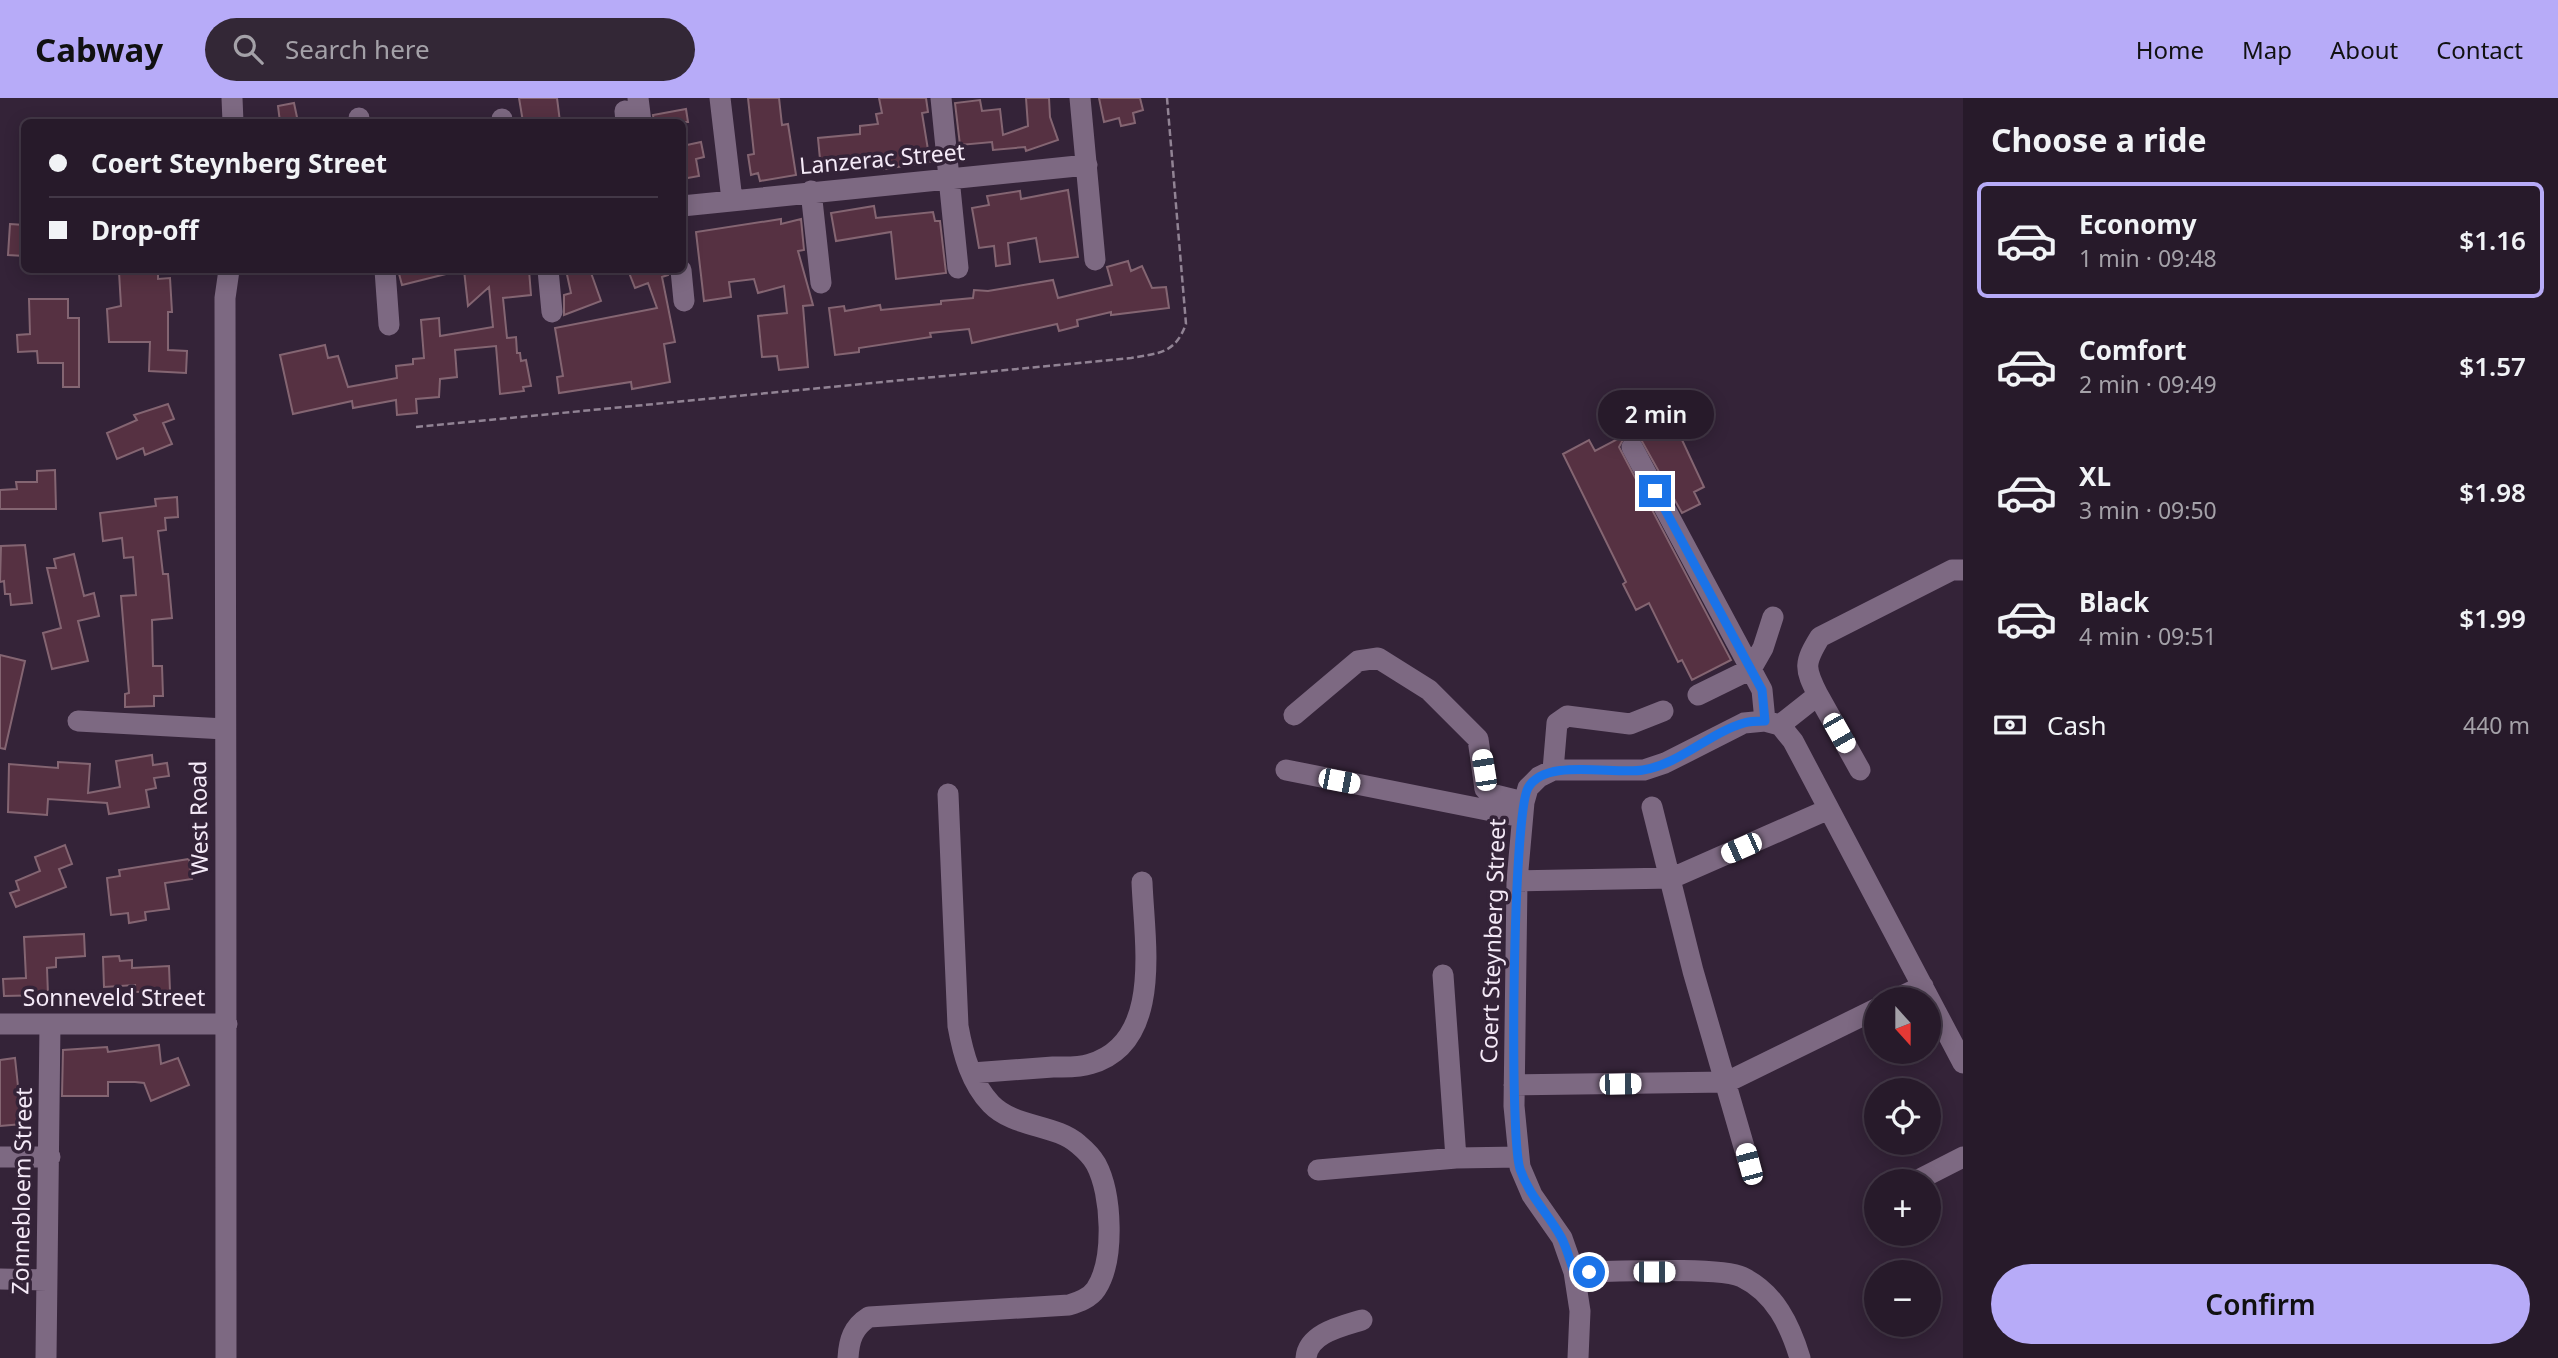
<!DOCTYPE html>
<meta charset="utf-8">
<style>
body{margin:0;font-family:"Noto Sans",sans-serif;background:#332736;color:#f1f3f6;height:100vh;display:flex;flex-direction:column;font-size:26px;white-space:nowrap}
*{box-sizing:border-box;margin:0}
p{font-size:23px;color:#a4a1a8}
.icon{flex:none;width:38px;height:38px;fill:none;stroke:currentColor;stroke-width:2;stroke-linecap:round;stroke-linejoin:round}
.map{position:relative;flex:1;overflow:hidden}
.side{display:flex;flex-direction:column;background:#271a2a;width:595px}
.side>*{flex:none}
.top-card{position:absolute;left:21px;top:21px;width:665px;height:154px;border-radius:10px;box-shadow:0 4px 18px #0003,0 0 0 2px #433847;display:grid;align-content:center;height:154px;padding:0 28px;background:#271a2a}
.needle{width:46px;rotate:159deg}
.tools{position:absolute;left:1864px;top:889px;display:grid;gap:14px}
.tools a{display:grid;place-items:center;width:77px;height:77px;border-radius:50%;background:#271a2a;box-shadow:0 4px 18px #0003,0 0 0 2px #433847;font-size:35px}
.end{position:absolute;width:32px;height:32px;margin:-16px;border:9px solid #1a73e8;background:#fff;box-shadow:0 0 0 4px #fff}
.from{border-radius:50%}
.bubble{position:absolute;height:49px;border-radius:24px;background:#271a2a;box-shadow:0 4px 18px #0003,0 0 0 2px #433847;font-size:23px;font-weight:600;line-height:49px;text-align:center}
.car{position:absolute;width:21px;height:42px;margin:-21px -10px;border-radius:9px;box-shadow:0 0 5px 2px #0007;background:linear-gradient(#fff 24%,#345 0 40%,#fff 0 76%,#345 0 86%,#fff 0)}
.top-card b{display:flex;align-items:center;gap:24px;height:66px;font-size:26px}
.top-card b+b{border-top:2px solid #433847}
.top-card i{width:18px;height:18px;background:#f1f3f6}
ul{padding:0;list-style:none}
li{display:flex;align-items:center;gap:21px;height:116px;margin:0 14px 10px;padding:0 14px;border:4px solid transparent;border-radius:10px}
li div{flex:1}
li b{display:block;font-size:26px}
li em{font-style:normal;font-weight:600}
li.current{border-color:#b7abf8}
li>.icon{width:63px;height:63px;stroke-width:1.5}
h2{padding:0 28px;font-size:32px;line-height:84px}
.pay{display:flex;align-items:center;gap:18px;height:77px;padding:0 28px;font-size:26px}
.pay p{margin-inline-start:auto}
.action{display:flex;gap:14px;margin-top:auto;padding:14px 28px}
.action a{flex:1;height:80px;border-radius:42px;background:#b7abf8;color:#111;font-size:28px;font-weight:600;line-height:80px;text-align:center}
header{display:flex;align-items:center;gap:42px;box-sizing:border-box;height:98px;padding:0 35px;background:#b7abf8;color:#111}
header strong{font-size:33px}
nav{display:flex;gap:38px;margin-inline-start:auto;font-size:24px}
.search{width:490px;height:63px;background:#332736;display:flex;align-items:center;gap:18px;box-sizing:border-box;padding:0 24px;border-radius:38px;color:#a4a1a8;font-size:26px}
main{display:flex;flex:1;min-height:0}
.map>svg:first-child{display:block}
.building{fill:#563142;stroke:#846572;stroke-width:2}
.lines{fill:none;stroke-linecap:round;stroke-linejoin:round}
.path{stroke:#918394;stroke-width:2.5;stroke-dasharray:7 3.5;stroke-linecap:butt}
.minor{stroke:#7d6982;stroke-width:21}
.route{stroke:#1a73e8;stroke-width:9}
.labels{text-anchor:middle;stroke-width:7;stroke-linejoin:round;paint-order:stroke}
.street-label{font-size:23px;fill:#f4e9f7;stroke:#342338}
</style>
<header>
<strong>Cabway</strong>
<div class="search"><svg class="icon" aria-label="search" viewBox="0 0 24 24"><circle cx="10" cy="10" r="6"/><path d="M15 15l6 6"/></svg>Search here</div>
<nav><a>Home</a><a>Map</a><a>About</a><a>Contact</a></nav>
</header>
<main>
<div class="map">
<svg width="1963" height="1260" viewBox="0 0 1963 1260">
<rect width="100%" height="100%" fill="#342338"/>
<path class="building" d="M519 0H557L560 24H523Z
M748 0H779L782 27 788 26 796 77 760 83 758 75 751 77 748 57 754 56Z
M879 0H926L928 14 922 15 930 64 884 71V66L821 72 818 40 860 36V28L878 26 876 16 882 15Z
M1026 0H1049L1050 19 1058 42 1026 53 1025 49 993 52 992 44 960 47 955 5 980 2 982 13 1000 11 1003 37 1028 28Z
M1099 0H1140L1143 12 1133 15 1135 25 1121 28 1119 20 1104 24Z
M294 5 298 24H280L278 8Z
M686 11 688 24H654L653 17Z
M701 44 704 59 696 61 699 78 682 81V48Z
M1068 92 1078 159 1040 164 1036 140 1008 145 1010 166 996 168 994 148 979 150 972 110 989 107 987 98 1020 93 1021 101Z
M874 108 876 120 933 114 935 123H940L946 175 896 181 891 134 836 143 831 115Z
M781 121V126L801 121 804 152 798 153 813 207 803 208 808 269 779 272 777 258 762 259 758 218 787 215 784 188 758 195 754 181 729 184 731 199 704 203 696 134Z
M10 126 24 127V158L8 157Z
M1128 163 1131 173 1142 168 1152 190 1166 189 1169 210 1111 217V214L1077 222 1078 228 1059 233 1057 226 972 245 969 231 930 235 931 239 859 250V254L835 257 829 210 844 208 845 213 880 207 881 212 941 206V203L973 200 974 192 988 193 1053 182 1058 200 1112 187 1107 169Z
M158 172V181L170 180 172 214H168V252L187 253 186 275 149 273 150 244H109L107 211 121 208 119 174Z
M398 172H445L446 176 402 187Z
M464 172H529L531 197 503 200 507 240 516 239 517 255H520L521 263 526 262 531 288 523 289 524 293 500 296 496 248 455 252 457 279 440 281 439 299 416 301 417 315 397 317 396 302 353 310 352 303 293 316 280 257 325 247 328 260 338 258 348 289 397 280 396 268 413 266V261L424 260 421 222 439 220 440 238 493 229 489 189 468 208Z
M566 172H590L601 203 564 217V197L571 195Z
M628 172H668V177L662 179 675 244 664 246 670 284 632 291 631 284 559 295 557 279 563 278 555 230 657 210 648 185 635 190Z
M29 201H68V220H79V289H63V265H38L37 253 18 254 17 237 30 236Z
M168 306 174 321 163 325 172 346 145 357 143 350 117 361 107 335 137 322 134 317Z
M1669 314 1704 389 1694 394 1700 406 1682 415 1639 338H1625L1619 349 1731 562 1692 582 1682 562 1678 564 1649 505 1636 512 1623 486 1626 484 1563 356 1589 342 1595 353Z
M55 372 56 411H0V392L17 391 16 384H37V373Z
M177 399 178 419 165 420 166 432 158 433 163 476H168L172 520 152 522 153 568H162L163 598H154V608L125 609V596L129 595 121 498 136 497 133 459 124 460 122 440 103 443 100 415 156 408 155 401Z
M25 447 32 505 11 507 10 496H5L4 483 0 484 1 448Z
M74 456 84 498 94 495 99 518 78 523 88 563 52 571 43 535 61 530 47 470H56L54 461Z
M0 557 25 563 5 651 0 650Z
M152 657 153 667 167 665 169 678 154 680 156 690 146 692 149 709 109 716 107 705 48 701 47 717 8 714 9 666 58 670V664L90 666 88 695 120 689 116 663Z
M65 747 72 766 59 771 66 789 16 809 10 795 19 792 16 783 40 773 35 759Z
M189 761 192 781 165 785 169 811 145 814 146 822 129 825 128 815 111 817 107 780 120 778 119 772Z
M84 836 85 858 56 860V869L47 870 48 897 4 898 3 881 26 880 24 839Z
M119 858 120 863 132 862V870L169 868 170 893 135 894V887L104 889 103 859Z
M159 947 161 966 178 960 189 987 151 1003 144 985 135 984H108V998H62L63 952 107 949 108 954Z
M15 960 22 1026 0 1028V962Z"/>
<g class="lines">
<path class="path" d="M416 329 1131 260C1159 255 1175 256 1186 226L1167 0"/>
<path class="minor" d="M232 0 233 24
M638 0 641 24
M720 0 732 102
M941 0 958 170
M1080 0 1095 162
M625 13 626 24
M359 20V24
M502 21V24
M811 93 821 185
M682 108 1087 67
M385 172 389 227
M548 172 552 214
M681 172 684 203
M1632 349 1762 592 1765 623
M1698 597 1751 571 1763 550 1773 519
M1818 597 1860 672
M1294 617 1358 563 1378 560 1429 592 1478 641 1485 691 1491 696 1524 704
M78 623 225 631
M1780 627 1818 597C1804 570 1804 565 1820 539L1952 472H1963
M1286 672 1522 719
M1553 672 1557 625 1567 618 1630 626 1663 613
M1652 709 1693 873 1749 1066
M1517 783 1672 780 1829 711
M1443 877 1456 1060
M1896 901 1923 888
M0 926H227
M972 975C999 973 1026 971 1053 969 1064 969 1079 970 1090 966 1164 945 1144 842 1142 784
M1514 987 1727 984 1876 911
M0 1059H50
M1318 1072 1456 1060 1519 1059
M1916 1083 1963 1059
M1875 1105 1876 1104
M1574 1174C1606 1174 1719 1168 1742 1179 1775 1195 1790 1227 1800 1260
M0 1181 47 1182
M46 1260 50 926
M226 1260C227 907 225 553 225 200L229 172
M848 1260C849 1242 853 1229 869 1219L1069 1207C1079 1204 1090 1200 1096 1191 1115 1162 1112 1096 1096 1066 1092 1059 1084 1051 1078 1046 1056 1026 1014 1030 991 1006 971 985 963 956 958 928L948 696
M1306 1260C1308 1235 1343 1228 1362 1222
M1578 1260 1580 1213 1574 1174 1562 1140 1532 1097 1520 1069 1519 1059 1514 1008 1517 783 1524 704 1528 690 1539 679 1553 672H1644L1665 665 1744 625 1765 623 1780 627 1793 643 1963 965"/>
</g>
<g class="lines">
<path class="route" d="M1589 1174H1574C1570 1163 1567 1150 1561 1139 1548 1115 1529 1098 1520 1071 1509 1036 1513 717 1528 690 1545 659 1613 677 1643 672 1680 666 1709 635 1744 625 1750 623 1759 623 1765 623L1762 592 1655 393"/>
</g>
<g class="labels">
<g class="street-label">
<text transform="translate(882 61) rotate(-5)" y="8">Lanzerac Street</text>
<text transform="translate(199 720) rotate(-91)" y="8">West Road</text>
<text transform="translate(1493 843) rotate(-88)" y="8">Coert Steynberg Street</text>
<text x="114" y="908">Sonneveld Street</text>
<text transform="translate(22 1093) rotate(-89)" y="8">Zonnebloem Street</text>
</g>
</g>
</svg>
<div class="tools">
<a><svg class="needle" viewBox="-14 -14 28 28"><path d="M0-13l5 13h-10z" fill="#e53935"/><path d="M0 13l5-13h-10z" fill="#a4a1a8"/></svg></a>
<a><svg class="icon" aria-label="locate" viewBox="0 0 24 24"><circle cx="12" cy="12" r="6"/><path d="M12 2v4M12 18v4M2 12h4M18 12h4"/></svg></a>
<a>+</a>
<a>−</a>
</div>
<i class="end from" style="left:1589px;top:1174px"></i>
<i class="end" style="left:1655px;top:393px"></i>
<div class="bubble" style="left:1598px;top:292px;width:116px">2 min</div>
<i class="car" style="left:1839px;top:635px;rotate:150deg"></i>
<i class="car" style="left:1484px;top:672px;rotate:351deg"></i>
<i class="car" style="left:1339px;top:683px;rotate:101deg"></i>
<i class="car" style="left:1741px;top:750px;rotate:246deg"></i>
<i class="car" style="left:1620px;top:986px;rotate:89deg"></i>
<i class="car" style="left:1749px;top:1066px;rotate:345deg"></i>
<i class="car" style="left:1654px;top:1174px;rotate:90deg"></i>
<div class="top-card">
<b><i class="from"></i>Coert Steynberg Street</b>
<b><i></i>Drop-off</b>
</div>
</div>
<section class="side">
<h2>Choose a ride</h2>
<ul>
<li class="current"><svg class="icon" aria-label="car" viewBox="0 0 24 24"><path d="M5 17H2v-5l4-1 3-4h7l3 4 3 1v5h-3M9 17h6M6 11h13"/><circle cx="7" cy="17" r="2"/><circle cx="17" cy="17" r="2"/></svg><div><b>Economy</b><p>1 min · 09:48</p></div><em>$1.16</em></li>
<li><svg class="icon" aria-label="car" viewBox="0 0 24 24"><path d="M5 17H2v-5l4-1 3-4h7l3 4 3 1v5h-3M9 17h6M6 11h13"/><circle cx="7" cy="17" r="2"/><circle cx="17" cy="17" r="2"/></svg><div><b>Comfort</b><p>2 min · 09:49</p></div><em>$1.57</em></li>
<li><svg class="icon" aria-label="car" viewBox="0 0 24 24"><path d="M5 17H2v-5l4-1 3-4h7l3 4 3 1v5h-3M9 17h6M6 11h13"/><circle cx="7" cy="17" r="2"/><circle cx="17" cy="17" r="2"/></svg><div><b>XL</b><p>3 min · 09:50</p></div><em>$1.98</em></li>
<li><svg class="icon" aria-label="car" viewBox="0 0 24 24"><path d="M5 17H2v-5l4-1 3-4h7l3 4 3 1v5h-3M9 17h6M6 11h13"/><circle cx="7" cy="17" r="2"/><circle cx="17" cy="17" r="2"/></svg><div><b>Black</b><p>4 min · 09:51</p></div><em>$1.99</em></li>
</ul>
<div class="pay"><svg class="icon" aria-label="cash" viewBox="0 0 24 24"><path d="M3 7h18v10H3z"/><circle cx="12" cy="12" r="2"/></svg>Cash<p>440 m</p></div>
<div class="action"><a>Confirm</a></div>
</section>
</main>
